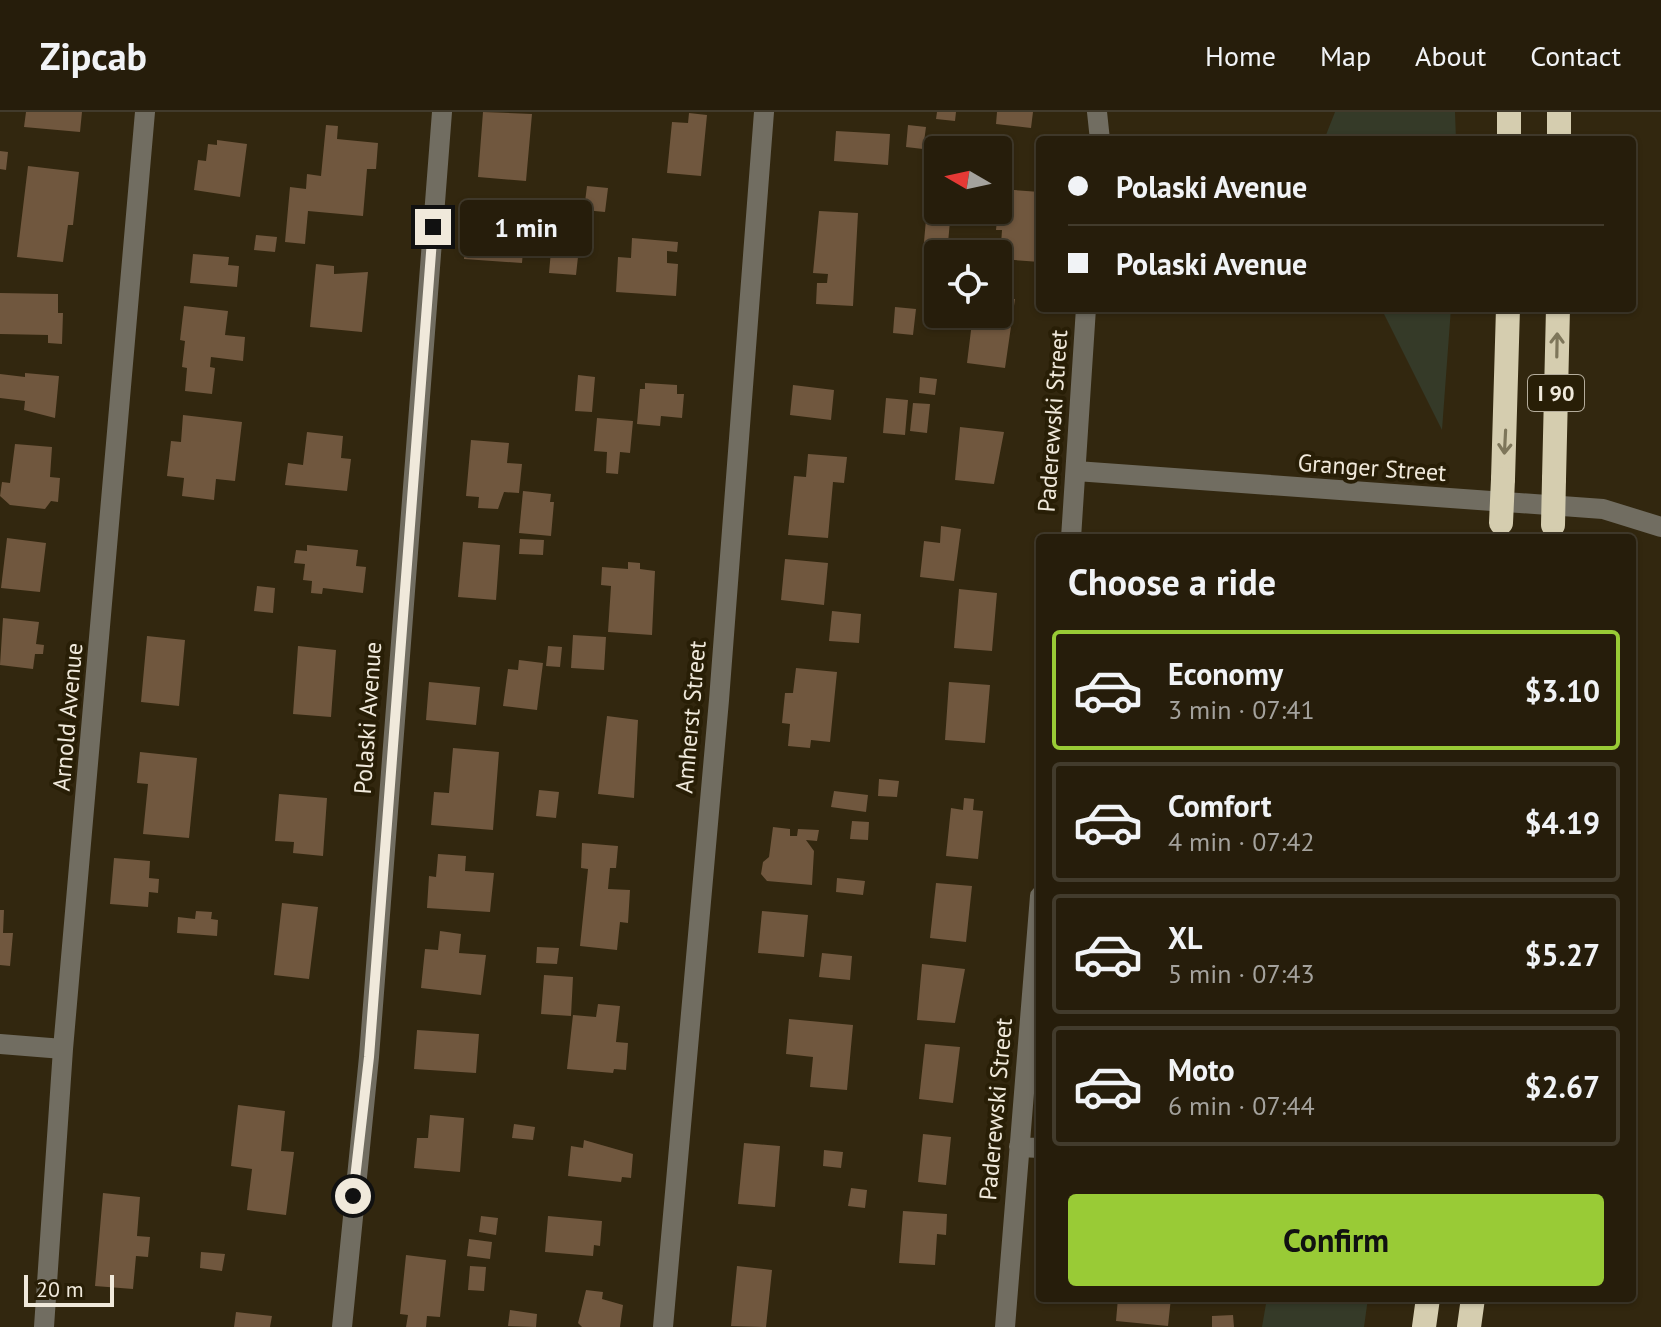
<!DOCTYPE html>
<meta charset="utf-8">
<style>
body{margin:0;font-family:"PT Sans",sans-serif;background:#322a19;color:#f1f3f6;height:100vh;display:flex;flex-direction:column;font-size:30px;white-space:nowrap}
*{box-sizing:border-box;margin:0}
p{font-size:26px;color:#a4a29d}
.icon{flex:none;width:44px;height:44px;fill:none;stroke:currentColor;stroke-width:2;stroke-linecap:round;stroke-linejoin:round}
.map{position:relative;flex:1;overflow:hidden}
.details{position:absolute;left:1036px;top:422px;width:600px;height:768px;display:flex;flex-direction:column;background:#261d0b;border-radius:8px;box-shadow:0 2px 6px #0004,0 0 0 2px #423b2c}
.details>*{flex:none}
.top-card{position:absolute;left:1036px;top:24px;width:600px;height:176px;border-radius:8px;box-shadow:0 2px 6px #0004,0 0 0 2px #423b2c;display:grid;align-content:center;height:176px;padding:0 32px;background:#261d0b}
.needle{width:52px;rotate:279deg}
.buttons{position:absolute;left:924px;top:24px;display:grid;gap:16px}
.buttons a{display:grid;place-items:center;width:88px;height:88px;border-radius:8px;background:#261d0b;box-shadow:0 2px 6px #0004,0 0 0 2px #423b2c;font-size:40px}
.scale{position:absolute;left:24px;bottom:20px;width:90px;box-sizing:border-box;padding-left:8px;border:4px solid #f0e9db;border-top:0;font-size:22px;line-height:28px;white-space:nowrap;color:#f0e9db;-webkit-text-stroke:6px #281e06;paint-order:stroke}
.end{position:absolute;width:36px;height:36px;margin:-18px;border:10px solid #f0e9db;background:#111;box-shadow:0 0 0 4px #111}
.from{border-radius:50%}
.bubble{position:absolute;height:56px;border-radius:8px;background:#261d0b;box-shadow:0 2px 6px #0004,0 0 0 2px #423b2c;font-size:26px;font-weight:600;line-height:56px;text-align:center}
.top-card b{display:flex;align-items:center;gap:28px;height:76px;font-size:30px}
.top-card b+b{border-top:2px solid #423b2c}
.top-card i{width:20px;height:20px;background:#f1f3f6}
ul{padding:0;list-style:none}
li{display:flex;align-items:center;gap:24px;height:120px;margin:0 16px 12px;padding:0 16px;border:4px solid #423b2c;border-radius:8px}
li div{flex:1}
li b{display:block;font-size:30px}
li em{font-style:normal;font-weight:600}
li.current{border-color:#99cb36}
li>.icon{width:72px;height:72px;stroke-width:1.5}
h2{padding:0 32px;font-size:36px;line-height:96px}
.primary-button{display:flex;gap:16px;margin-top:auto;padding:16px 32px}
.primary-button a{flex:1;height:92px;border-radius:8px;background:#99cb36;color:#111;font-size:32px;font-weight:600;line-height:92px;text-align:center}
header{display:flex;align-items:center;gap:48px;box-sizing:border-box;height:112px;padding:0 40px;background:#261d0b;border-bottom:2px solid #423b2c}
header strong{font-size:38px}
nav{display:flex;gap:44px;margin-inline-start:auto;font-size:28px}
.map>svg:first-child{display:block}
.green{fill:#353a28}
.building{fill:#70573e}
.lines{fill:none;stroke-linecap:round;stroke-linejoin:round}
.minor{stroke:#716d61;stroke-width:20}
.highway{stroke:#d5cdaf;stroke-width:24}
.highway-bridge{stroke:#d5cdaf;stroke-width:24}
.oneway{stroke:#7e765a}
.route{stroke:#f0e9db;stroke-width:10}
.labels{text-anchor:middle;stroke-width:8;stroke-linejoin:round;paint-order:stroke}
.shield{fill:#281e06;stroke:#b4ac9b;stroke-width:2}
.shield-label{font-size:22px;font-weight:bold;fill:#f0e9db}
.street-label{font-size:24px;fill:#f0e9db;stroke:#281e06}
</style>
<header>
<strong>Zipcab</strong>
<nav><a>Home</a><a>Map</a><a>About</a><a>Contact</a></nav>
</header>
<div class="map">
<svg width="1661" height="1215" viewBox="0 0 1661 1215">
<rect width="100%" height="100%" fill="#32270f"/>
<path class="green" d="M1335 0H1455L1456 28H1324Z
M1381 196H1451L1442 318Z
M1267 1186H1368L1364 1215H1262Z"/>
<path class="building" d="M26 0H82L80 20 24 15Z
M483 0 532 2 526 69 478 65Z
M937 0H956L955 9 936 7Z
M997 0H1033L1031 16 996 12Z
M689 1 707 3 701 64 667 61 672 10 688 11Z
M326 13 338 14 337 27 378 31 376 57H367L363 104 308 99 305 132 285 130 290 75 306 77 307 62 321 64Z
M908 13 926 15 923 37 906 35Z
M836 19 890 22 888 53 834 49Z
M217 28 247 32 240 85 194 78 198 48 206 49 208 32 217 33Z
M0 39 8 40 6 58 0 57Z
M28 54 79 60 73 113H68L63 150 17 145Z
M587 74 608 76 605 100 584 98Z
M1000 77 1040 80V150L1000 147 1002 118H996Z
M928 85 938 86V98H951L947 142 923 141Z
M819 99 858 101 853 194 816 192 817 171H827L828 162 813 161Z
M479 103 513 106 512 115 525 116 522 151 464 147 467 111 478 112Z
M559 115 581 118 576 163 549 161 551 139 556 140Z
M256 123 277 125 275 140 254 138Z
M632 126 678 130 677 140 667 139V151L678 152 676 184 616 180 618 145 631 146Z
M193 142 229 145 228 153 239 154 237 175 190 171Z
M316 152 334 154V162L368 160 362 220 310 215Z
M0 181 58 182V201H63L62 232 48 231V223L0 222Z
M998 185 1015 187 1005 256 967 251 973 202H998Z
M184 194 228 199 225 223 245 225 243 249 211 245 210 255 215 256 212 282 185 279 187 256 182 255 185 229 180 228Z
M895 195 916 197 913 223 893 221Z
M25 261 59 264 55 306 24 298 25 289 0 286V262L25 265Z
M578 263 595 265 592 300 575 299Z
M920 265 937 267 935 283 919 281Z
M645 271 677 273V282H684L682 306 661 304 660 314 637 312 640 277H645Z
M793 273 834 278 831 308 790 303Z
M886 286 908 288 905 323 883 321Z
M913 291 930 292 927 321 910 319Z
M183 303 242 310 235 369 216 367 214 388 182 384 184 366 167 364 171 329 181 330Z
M597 306 633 309 630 341 620 340 618 362 606 361 607 340 594 339Z
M960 315 1004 320 994 372 955 368Z
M307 320 343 324 341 346 351 347 347 379 285 373 288 351 303 353Z
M471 328 509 331 507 351 522 352 519 381 504 380 498 397 478 396 479 385 466 384Z
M15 332 52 335 50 365 60 366 58 390 51 389 45 397 10 393 0 384 2 370 10 371Z
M808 342 847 345 844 371 833 370 828 426 788 423 794 364 806 365Z
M523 379 551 382 550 390H554L551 424 519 421Z
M941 414 961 417 954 469 920 465 924 429 940 431Z
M7 426 46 431 40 480 1 476Z
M520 427 544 428 543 443 519 442Z
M463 430 500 433 496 488 458 485Z
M307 433 358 438 356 454 366 455 363 481 323 476 322 482 311 481 312 469 303 468 305 452 294 451 296 438 307 439Z
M785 447 828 451 824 493 781 488Z
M628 450 640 451V457L655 459 652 523 608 520 611 474 601 473 602 455 628 457Z
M257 474 275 476 273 501 254 499Z
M959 477 997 481 992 539 954 536Z
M832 499 861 502 859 531 829 529Z
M3 506 39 510 36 532 44 533 43 542H35L33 557 0 553Z
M573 523 606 525 604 558 571 556Z
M147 524 185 528 179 594 141 590Z
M298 534 336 538 331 605 293 602Z
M548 534 562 535 560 555 546 554Z
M519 548 543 551 537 598 503 594 508 557 518 558Z
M796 556 837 560 830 630 811 628 810 636 788 634 790 612 782 611 785 581H793Z
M429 570 480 575 476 613 426 608Z
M949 570 990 573 985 631 945 628Z
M607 604 638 608 634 686 598 682Z
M453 636 499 640 493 718 431 713 434 680 449 681Z
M140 640 197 646 189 726 143 722 148 672 137 671Z
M879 667 899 669 897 685 878 684Z
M539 678 559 680 556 706 536 704Z
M834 679 868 683 866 700 831 695Z
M279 682 327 686 323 744 293 741 294 730 275 729Z
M964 686 974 687 973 698 983 699 978 747 946 744 951 696 963 698Z
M852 709 869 710 868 728 850 727Z
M773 715 790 717V724H797L798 717 819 718 817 729 806 728 814 739 812 773 767 769 761 762 763 750 769 745Z
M582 731 618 734 616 756H610L608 777 630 778 628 811 620 810 617 838 580 834 588 757 581 756Z
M438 742 466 744 465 759 494 761 490 800 427 796 429 764 436 765Z
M114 746 150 749 149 766 159 767 158 781 149 780 148 795 110 792Z
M837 766 865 769 863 783 836 780Z
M936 771 972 774 966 830 930 826Z
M282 791 318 795 309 867 274 863Z
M0 798H4L3 821H13L10 854 0 853Z
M196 799 212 800 211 807 218 808 217 824 177 821 178 805 195 807Z
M762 799 808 803 804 845 758 841Z
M440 819 461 822 459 841 486 843 481 883 421 876 425 837 438 838Z
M537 835 559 836 557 852 536 851Z
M822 841 852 844 850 868 819 865Z
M922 852 965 857 955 911 917 908Z
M544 863 573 865 571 904 541 902Z
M598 892 620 894 616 930 628 931 626 958 614 957 613 961 567 957 573 903 596 905Z
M789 907 853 913 847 978 810 975 813 945 786 942Z
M417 918 479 922 476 961 414 957Z
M925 932 960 935 953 991 919 987Z
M238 993 285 999 281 1039 294 1040 286 1103 247 1098 252 1057 231 1054Z
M430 1003 464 1006 460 1060 414 1056 417 1026H428Z
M514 1012 535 1015 533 1028 512 1026Z
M923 1022 951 1025 946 1073 918 1070Z
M584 1028 633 1042 631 1066 622 1065 621 1070 568 1064 571 1034 583 1036Z
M744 1031 780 1034 775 1095 738 1092Z
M824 1038 843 1040 841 1056 823 1054Z
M851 1076 867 1078 865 1096 848 1094Z
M103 1081 140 1085 137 1124 150 1125 148 1145 136 1144 133 1177 95 1174Z
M903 1099 947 1102 946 1123 937 1122 935 1153 899 1151Z
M481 1104 498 1106 496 1123 479 1120Z
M548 1104 602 1109 600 1134 594 1133 593 1144 545 1140Z
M469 1127 492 1130 490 1147 467 1144Z
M201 1140 225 1142 222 1159 200 1156Z
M406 1143 446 1148 440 1205 427 1204 426 1215H406L408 1203 400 1202Z
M470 1154 486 1155 484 1179 468 1178Z
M737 1154 772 1158 766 1215 731 1214Z
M586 1178 603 1180 602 1187 623 1193 620 1215H582L578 1211Z
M1118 1186H1171L1168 1214 1116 1209Z
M510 1198 537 1202 536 1215 508 1214Z
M236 1200 272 1204 270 1215H234Z
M1233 1203 1234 1215H1212V1204Z"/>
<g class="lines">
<path class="minor" d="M1097 0 1100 28
M1076 359 1603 397 1661 415
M1071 426 1086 196
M0 932 63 937
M1019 1035 1040 1036
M44 1215 63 937 145 0
M342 1215 369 945 442 0
M663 1215 719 588 764 0
M1005 1215 1040 784"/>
<path class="highway" d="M1509 0V28
M1559 28V0
M1503 367 1508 196
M1554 367 1558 196
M1424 1215 1428 1186
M1469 1215 1473 1186"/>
<path class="highway-bridge" d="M1501 411 1503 367
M1553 413 1554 367"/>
</g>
<defs><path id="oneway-shaft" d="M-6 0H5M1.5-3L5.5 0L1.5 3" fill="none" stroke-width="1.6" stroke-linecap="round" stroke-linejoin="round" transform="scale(2)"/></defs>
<g class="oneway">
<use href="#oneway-shaft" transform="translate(1557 233) rotate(-89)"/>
<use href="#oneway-shaft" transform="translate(1505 330) rotate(93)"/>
</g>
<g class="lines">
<path class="route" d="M353 1084 369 945 433 115"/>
</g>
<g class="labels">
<rect class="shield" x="1528" y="263" width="56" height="36" rx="6"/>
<g class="shield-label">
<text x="1556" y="289">I 90</text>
</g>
<g class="street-label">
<text transform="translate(1053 309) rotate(-86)" y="8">Paderewski Street</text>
<text transform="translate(1372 356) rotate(4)" y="8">Granger Street</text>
<text transform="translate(68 605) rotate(-85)" y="8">Arnold Avenue</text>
<text transform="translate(691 605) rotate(-85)" y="8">Amherst Street</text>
<text transform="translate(368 606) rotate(-86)" y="8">Polaski Avenue</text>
<text transform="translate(996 997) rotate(-85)" y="8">Paderewski Street</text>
</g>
</g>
</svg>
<div class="buttons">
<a><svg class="needle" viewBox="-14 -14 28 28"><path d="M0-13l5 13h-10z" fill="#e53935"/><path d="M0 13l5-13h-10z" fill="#a4a29d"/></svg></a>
<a><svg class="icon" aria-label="locate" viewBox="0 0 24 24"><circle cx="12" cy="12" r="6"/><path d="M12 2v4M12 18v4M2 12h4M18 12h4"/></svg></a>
</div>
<div class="scale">20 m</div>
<i class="end from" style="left:353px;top:1084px"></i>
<i class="end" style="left:433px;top:115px"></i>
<div class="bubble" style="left:460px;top:88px;width:132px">1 min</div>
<div class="top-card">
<b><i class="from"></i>Polaski Avenue</b>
<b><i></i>Polaski Avenue</b>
</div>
<section class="details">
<h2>Choose a ride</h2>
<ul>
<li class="current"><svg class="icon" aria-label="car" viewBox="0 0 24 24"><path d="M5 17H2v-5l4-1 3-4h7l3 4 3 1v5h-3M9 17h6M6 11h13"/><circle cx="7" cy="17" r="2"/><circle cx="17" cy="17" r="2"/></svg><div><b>Economy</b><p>3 min · 07:41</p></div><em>$3.10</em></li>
<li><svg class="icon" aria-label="car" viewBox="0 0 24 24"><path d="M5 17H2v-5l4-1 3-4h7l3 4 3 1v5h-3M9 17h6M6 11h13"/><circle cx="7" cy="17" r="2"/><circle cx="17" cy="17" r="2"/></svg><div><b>Comfort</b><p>4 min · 07:42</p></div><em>$4.19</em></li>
<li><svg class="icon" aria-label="car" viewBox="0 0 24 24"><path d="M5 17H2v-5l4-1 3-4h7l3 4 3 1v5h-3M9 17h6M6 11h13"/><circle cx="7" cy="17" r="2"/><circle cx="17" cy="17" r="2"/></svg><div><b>XL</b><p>5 min · 07:43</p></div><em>$5.27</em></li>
<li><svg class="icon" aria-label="car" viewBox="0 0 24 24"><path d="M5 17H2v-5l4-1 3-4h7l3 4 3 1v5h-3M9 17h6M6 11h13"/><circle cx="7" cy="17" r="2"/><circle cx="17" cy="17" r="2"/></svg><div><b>Moto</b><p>6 min · 07:44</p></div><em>$2.67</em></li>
</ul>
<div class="primary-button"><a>Confirm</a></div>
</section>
</div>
